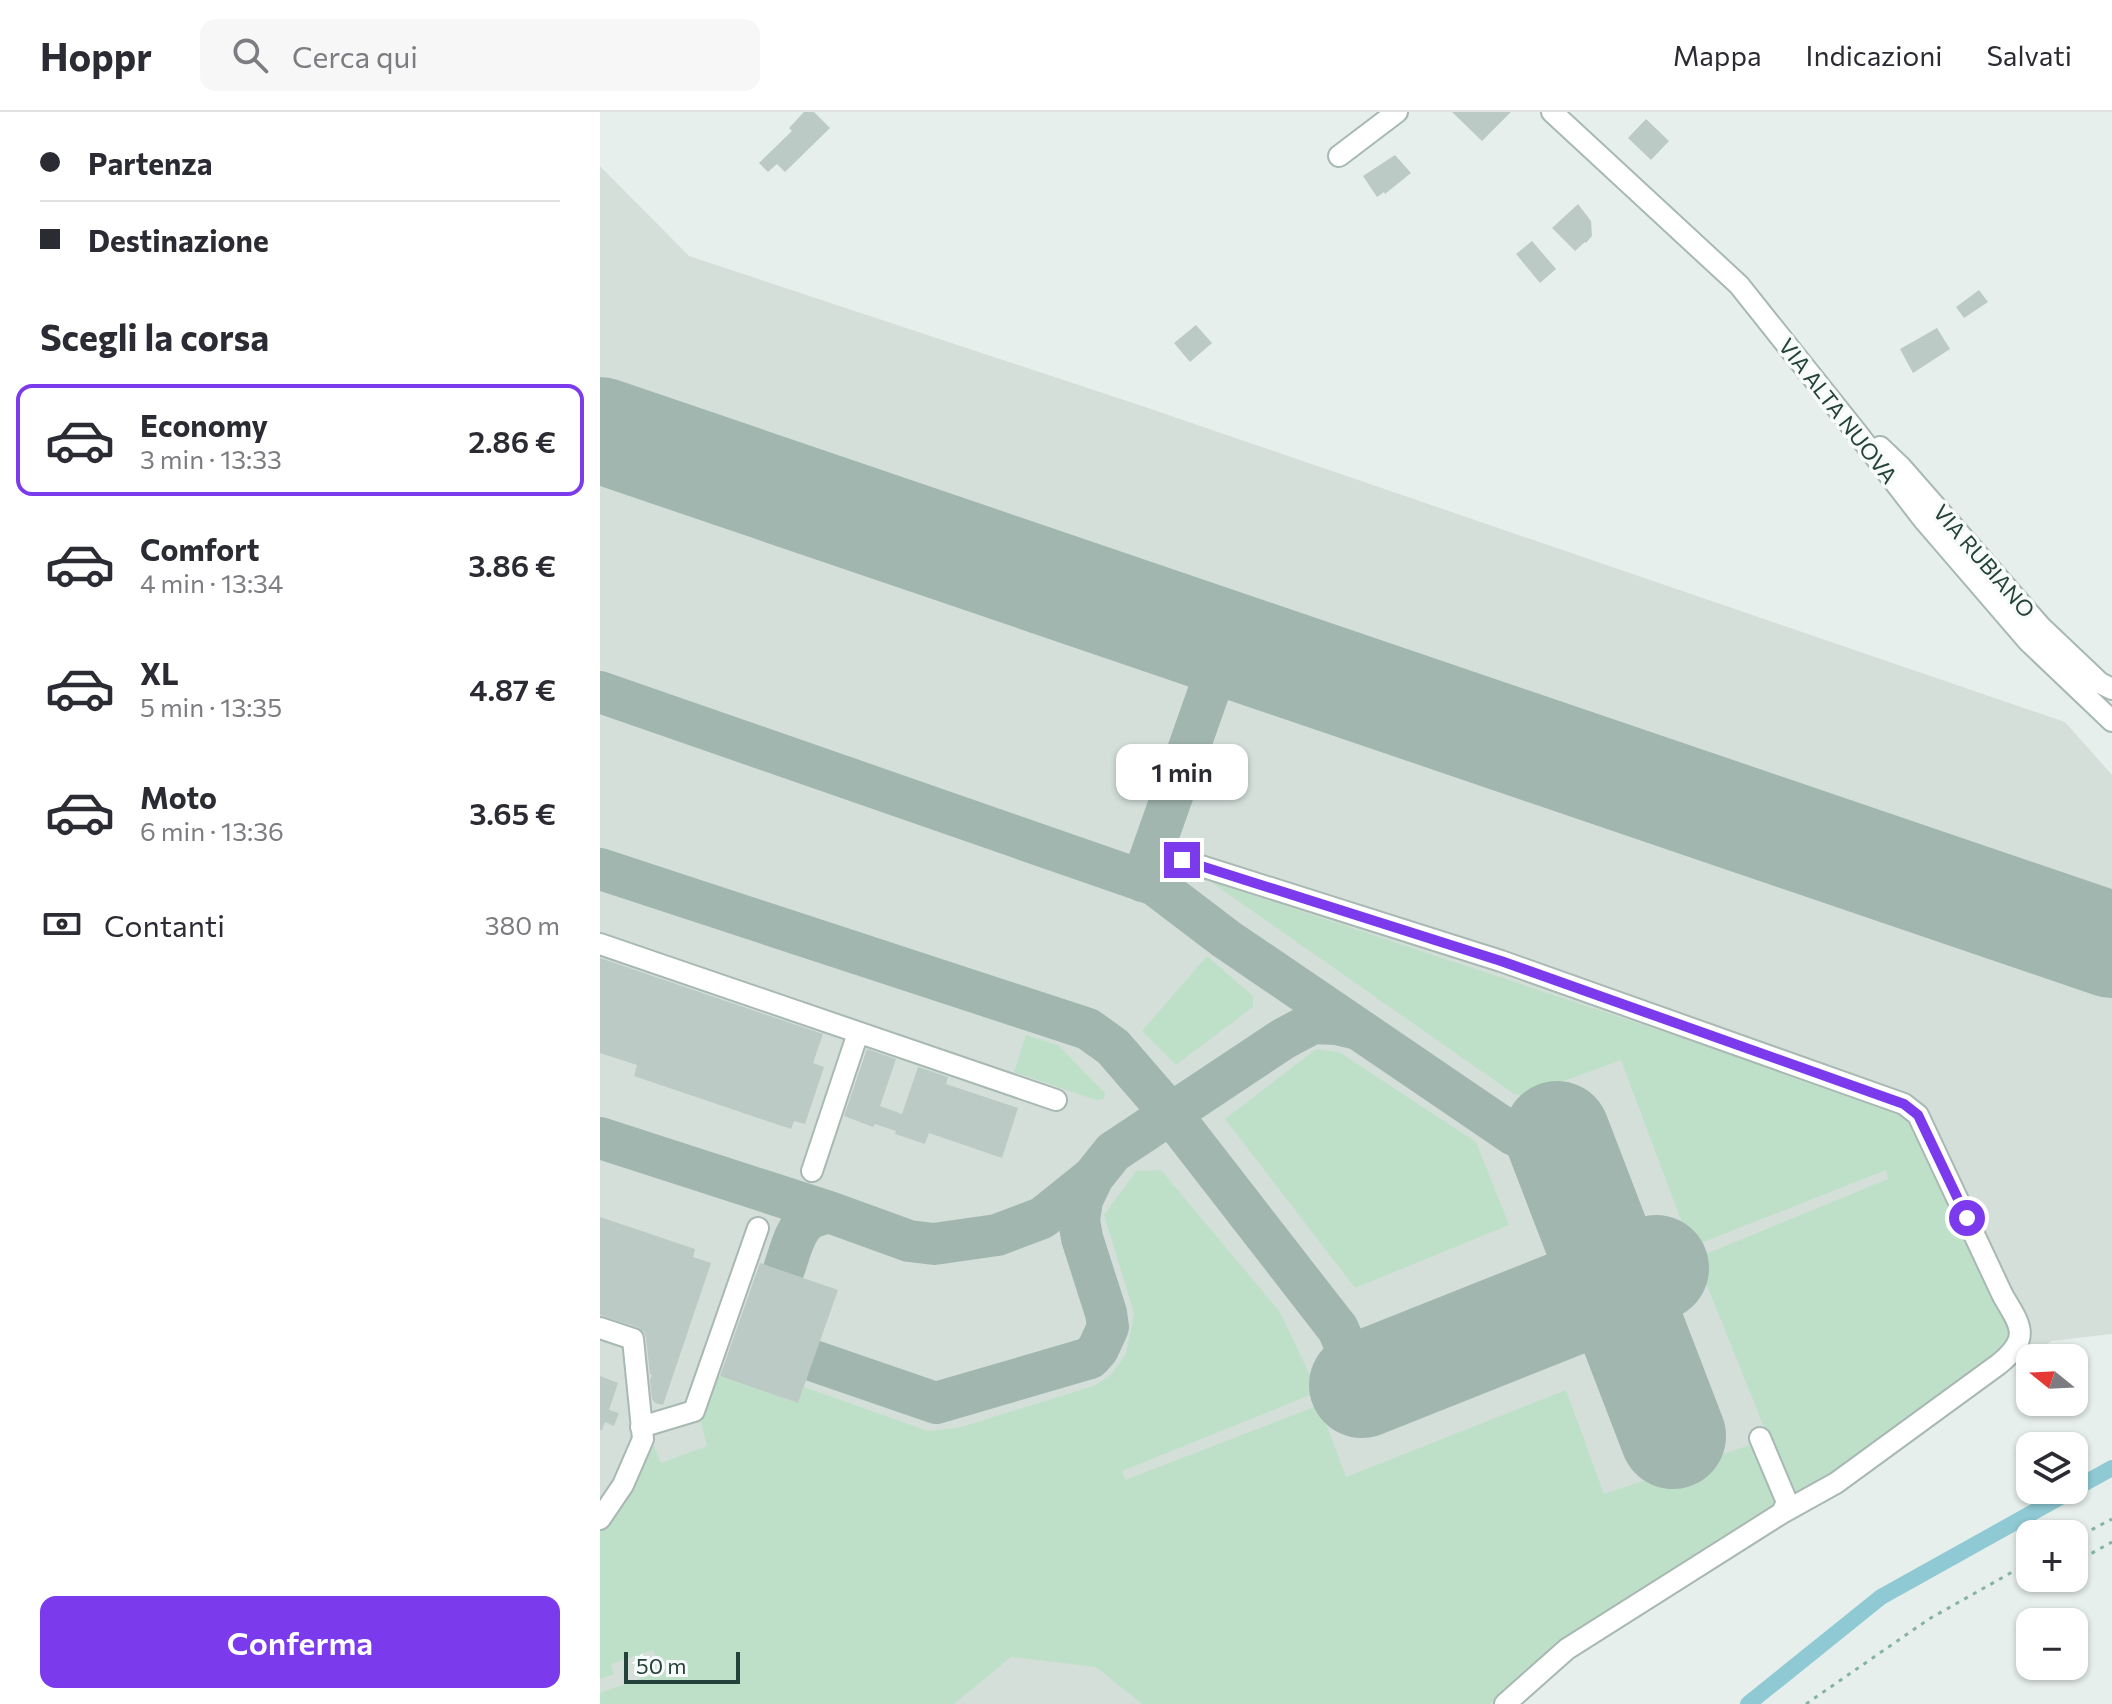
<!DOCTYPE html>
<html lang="it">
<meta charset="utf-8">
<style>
body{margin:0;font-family:Commissioner,sans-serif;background:#f7f7f7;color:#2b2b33;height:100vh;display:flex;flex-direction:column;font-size:30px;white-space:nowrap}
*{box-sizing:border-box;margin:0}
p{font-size:26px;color:#7c7c81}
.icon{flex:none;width:44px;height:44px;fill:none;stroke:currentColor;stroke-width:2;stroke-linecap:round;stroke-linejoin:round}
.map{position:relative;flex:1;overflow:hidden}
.sheet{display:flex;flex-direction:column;background:#fff;width:600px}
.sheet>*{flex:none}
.hud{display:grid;align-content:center;height:176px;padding:0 40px;background:#fff}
.needle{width:52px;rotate:288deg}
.controls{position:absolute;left:1416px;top:1232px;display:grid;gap:16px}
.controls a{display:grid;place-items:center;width:72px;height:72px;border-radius:16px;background:#fff;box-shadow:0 2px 6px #0004;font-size:40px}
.scale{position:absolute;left:24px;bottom:20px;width:116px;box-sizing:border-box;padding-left:8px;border:4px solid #24423a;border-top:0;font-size:22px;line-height:28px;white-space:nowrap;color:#24423a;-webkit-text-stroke:6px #f7fbf9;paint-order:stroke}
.end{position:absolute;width:36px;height:36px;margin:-18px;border:10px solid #7c3aed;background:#fff;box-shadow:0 0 0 4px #fff}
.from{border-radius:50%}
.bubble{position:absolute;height:56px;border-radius:16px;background:#fff;box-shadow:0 2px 6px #0004;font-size:26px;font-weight:600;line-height:56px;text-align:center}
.hud b{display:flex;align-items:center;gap:28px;height:76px;font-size:30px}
.hud b+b{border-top:2px solid #e1e1e2}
.hud i{width:20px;height:20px;background:#2b2b33}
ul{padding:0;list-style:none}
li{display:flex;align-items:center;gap:24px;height:112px;margin:0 16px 12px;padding:0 24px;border:4px solid transparent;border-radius:16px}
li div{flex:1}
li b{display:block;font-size:30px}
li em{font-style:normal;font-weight:600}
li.selected{border-color:#7c3aed}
li>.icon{width:72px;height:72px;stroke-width:1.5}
h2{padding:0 40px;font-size:36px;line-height:96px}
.pay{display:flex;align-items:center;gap:20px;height:88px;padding:0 40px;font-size:30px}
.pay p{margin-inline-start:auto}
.action{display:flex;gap:16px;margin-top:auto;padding:16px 40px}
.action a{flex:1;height:92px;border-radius:16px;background:#7c3aed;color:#fff;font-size:32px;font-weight:600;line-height:92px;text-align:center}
header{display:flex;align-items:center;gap:48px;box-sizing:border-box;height:112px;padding:0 40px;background:#fff;border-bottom:2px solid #e1e1e2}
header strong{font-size:38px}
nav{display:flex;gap:44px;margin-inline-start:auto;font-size:28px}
.search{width:560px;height:72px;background:#f7f7f7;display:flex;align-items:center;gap:20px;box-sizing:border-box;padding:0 28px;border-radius:16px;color:#7c7c81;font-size:30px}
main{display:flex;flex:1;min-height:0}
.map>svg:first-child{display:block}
.built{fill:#d4dfda}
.green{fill:#bfe0c8}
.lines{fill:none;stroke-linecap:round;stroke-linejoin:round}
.canal{stroke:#8ec9d4;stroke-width:16}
.taxiway{stroke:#a2b6b0;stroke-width:42}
.runway{stroke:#a2b6b0;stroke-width:106}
.building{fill:#bbcac4}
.minor-casing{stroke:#a8b8b2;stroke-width:24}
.path{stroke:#86b3a5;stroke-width:3;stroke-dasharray:4 6;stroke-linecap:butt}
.minor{stroke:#fff;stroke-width:20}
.route{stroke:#7c3aed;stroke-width:10}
.labels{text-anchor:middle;stroke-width:7;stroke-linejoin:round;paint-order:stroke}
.street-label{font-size:22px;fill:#24423a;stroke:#f7fbf9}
</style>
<header>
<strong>Hoppr</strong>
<div class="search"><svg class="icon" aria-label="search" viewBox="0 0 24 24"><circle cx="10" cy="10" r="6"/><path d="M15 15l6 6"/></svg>Cerca qui</div>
<nav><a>Mappa</a><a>Indicazioni</a><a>Salvati</a></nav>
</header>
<main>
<section class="sheet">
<div class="hud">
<b><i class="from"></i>Partenza</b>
<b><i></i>Destinazione</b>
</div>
<h2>Scegli la corsa</h2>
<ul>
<li class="selected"><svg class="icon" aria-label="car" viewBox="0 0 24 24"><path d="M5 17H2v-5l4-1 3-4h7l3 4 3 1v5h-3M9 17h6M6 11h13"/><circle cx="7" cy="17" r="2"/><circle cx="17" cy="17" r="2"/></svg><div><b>Economy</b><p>3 min · 13:33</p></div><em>2.86 €</em></li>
<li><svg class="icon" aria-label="car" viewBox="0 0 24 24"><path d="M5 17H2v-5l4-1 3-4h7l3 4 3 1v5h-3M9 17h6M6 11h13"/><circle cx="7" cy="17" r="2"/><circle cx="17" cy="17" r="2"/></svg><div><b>Comfort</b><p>4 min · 13:34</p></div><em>3.86 €</em></li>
<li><svg class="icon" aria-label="car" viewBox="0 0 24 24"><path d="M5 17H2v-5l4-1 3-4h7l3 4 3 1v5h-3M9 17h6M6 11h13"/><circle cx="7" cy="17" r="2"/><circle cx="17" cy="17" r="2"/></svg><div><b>XL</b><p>5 min · 13:35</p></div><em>4.87 €</em></li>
<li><svg class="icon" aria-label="car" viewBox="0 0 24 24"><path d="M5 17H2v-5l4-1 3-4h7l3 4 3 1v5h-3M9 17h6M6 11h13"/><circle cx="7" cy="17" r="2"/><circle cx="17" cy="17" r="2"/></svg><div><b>Moto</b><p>6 min · 13:36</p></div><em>3.65 €</em></li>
</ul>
<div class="pay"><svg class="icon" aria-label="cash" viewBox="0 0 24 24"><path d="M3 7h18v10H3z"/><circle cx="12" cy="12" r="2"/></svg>Contanti<p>380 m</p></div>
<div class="action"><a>Conferma</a></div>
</section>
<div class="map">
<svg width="1512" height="1592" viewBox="0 0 1512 1592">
<rect width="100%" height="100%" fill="#e6efeb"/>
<path class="built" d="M0 54 89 144 542 294 1465 610 1512 663V1222L1451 1229 1290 1342 972 1545 918 1592H0Z"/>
<path class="green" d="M608 768 1287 994 1311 1013 1317 1023 1408 1212 1409 1222 1405 1237 1304 1316 1193 1387 1096 1146 1288 1067 1286 1058 1091 1135 1021 948 923 984 914 982Z
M607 844 653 884V895L576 953 542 919Z
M426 923 458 933 505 981 504 987 496 988 414 960Z
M716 937 739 940 876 1030 909 1113 755 1176 625 1007Z
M561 1058 680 1200 718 1280 522 1359 525 1368 719 1293 746 1365 966 1278 1004 1382 1150 1333 1177 1392 962 1529 890 1592H542L496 1555 411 1545 354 1592H0V1581L62 1559 53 1538 11 1552 14 1562 0 1567V1420L54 1334 61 1351 107 1334 101 1310 117 1263 198 1291 204 1275 328 1319 358 1316 493 1274 510 1264 526 1242 534 1201 504 1103 536 1059Z"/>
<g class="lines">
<path class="canal" d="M1474 1377 1512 1356
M1148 1592 1281 1485 1473 1378"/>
<path class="taxiway" d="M0 580 555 773 626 827 914 1023 957 1022
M0 757 488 917 513 935 571 1002 738 1217 762 1273
M542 769 626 531
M0 1026 229 1100 309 1129 334 1132 397 1123 442 1106 493 1065 513 1040 683 927 713 911 737 912 758 917
M184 1157C190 1141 194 1117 209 1107 214 1104 223 1102 229 1100
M214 1249 336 1291 490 1246 498 1237 508 1215 506 1201 482 1126 479 1108 482 1088 493 1065"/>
<path class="runway" d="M0 318 1512 833
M957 1022 1073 1324
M762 1273 1056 1156"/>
</g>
<path class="building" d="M204 0H214L230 16 185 60 177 52 168 60 159 51 192 19 189 16Z
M852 0H911L882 29Z
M1046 7 1069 29 1051 48 1028 26Z
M795 43 811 61 785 82 784 80 777 85 763 64Z
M978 92 991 109 992 124 986 131 985 130 975 139 952 116Z
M932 129 956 157 940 171 916 142Z
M1379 178 1388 190 1364 206 1356 195Z
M596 213 612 231 590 250 574 231Z
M1337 216 1350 237 1313 261 1300 237Z
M0 846 223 922 213 951 224 955 205 1012 194 1009 191 1017 34 964 37 953 0 941Z
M267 937 296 947 280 994 302 1002 318 955 348 965 346 972 418 996 402 1046 329 1021 325 1032 295 1022 296 1019 275 1012 273 1015 244 1004Z
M0 1105 95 1137 93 1145 111 1151 63 1293 55 1291 52 1287 50 1268 52 1263 50 1262 46 1226 44 1220 37 1215 0 1203Z
M160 1151 238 1178 198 1291 120 1264Z
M0 1264 18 1271 9 1298 19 1301 14 1314 5 1310 2 1318H0Z"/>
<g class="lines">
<g class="minor-casing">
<path id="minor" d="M952 0 1139 173 1257 321 1323 407 1428 529 1512 609
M739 44 797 0
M1280 335 1301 355 1441 515 1500 571 1512 577
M582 748 901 849 1304 992 1318 1003 1403 1184C1421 1214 1431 1226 1399 1252L1236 1371 1182 1401
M0 832 456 988
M212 1059 258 921
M0 1216 33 1227 43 1327 23 1373 0 1407
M41 1315 94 1299 158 1116
M905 1592 967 1537 1182 1401 1187 1390 1160 1326"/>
</g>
<path class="path" d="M1474 1427 1512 1407
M1474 1451 1512 1430
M1438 1471 1447 1466
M1206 1592 1329 1507 1430 1450"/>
<use href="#minor" class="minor"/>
</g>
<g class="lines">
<path class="route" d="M582 748 901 849 1304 992 1318 1003 1367 1106"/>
</g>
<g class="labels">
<g class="street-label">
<text transform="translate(1238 299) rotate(52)" y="8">VIA ALTA NUOVA</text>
<text transform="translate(1384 449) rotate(49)" y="8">VIA RUBIANO</text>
</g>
</g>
</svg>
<div class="controls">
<a><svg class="needle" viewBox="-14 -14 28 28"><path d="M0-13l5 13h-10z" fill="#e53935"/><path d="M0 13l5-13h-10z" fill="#7c7c81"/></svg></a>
<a><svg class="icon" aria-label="layers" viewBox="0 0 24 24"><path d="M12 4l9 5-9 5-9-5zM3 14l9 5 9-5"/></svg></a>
<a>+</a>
<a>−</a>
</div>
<div class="scale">50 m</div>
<i class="end from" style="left:1367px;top:1106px"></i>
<i class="end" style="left:582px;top:748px"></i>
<div class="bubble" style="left:516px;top:632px;width:132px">1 min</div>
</div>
</main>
